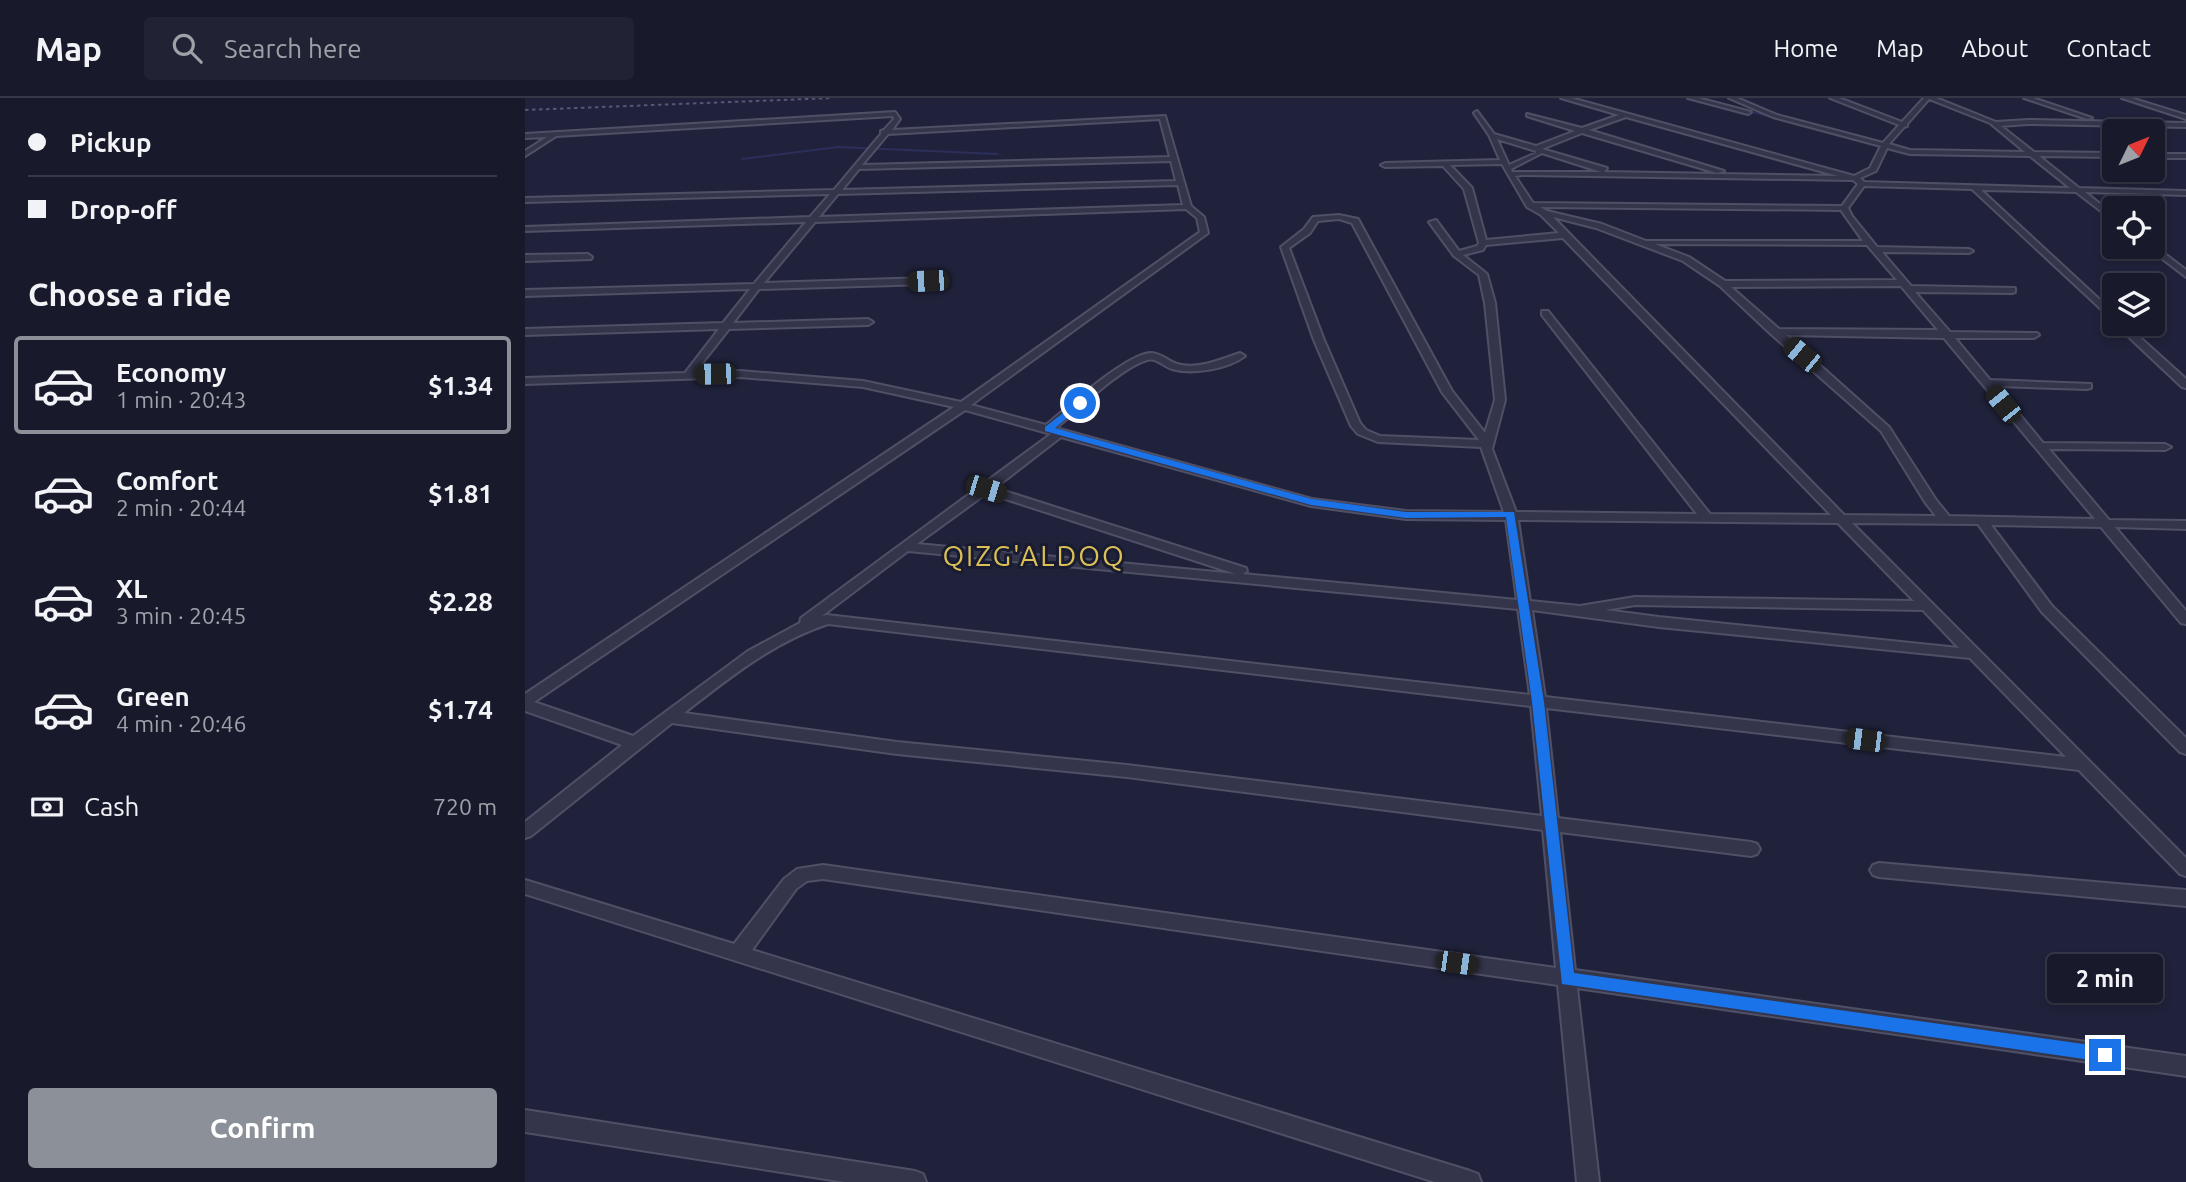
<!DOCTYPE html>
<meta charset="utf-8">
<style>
body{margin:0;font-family:Ubuntu,sans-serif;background:#212334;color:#f1f3f6;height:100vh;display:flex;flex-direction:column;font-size:26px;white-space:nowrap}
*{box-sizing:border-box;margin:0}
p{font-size:23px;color:#9fa1a9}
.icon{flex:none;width:38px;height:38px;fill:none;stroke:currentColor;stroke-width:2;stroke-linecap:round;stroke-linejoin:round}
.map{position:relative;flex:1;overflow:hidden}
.sheet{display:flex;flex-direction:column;background:#181a2c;width:525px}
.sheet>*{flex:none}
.top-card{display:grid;align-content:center;height:154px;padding:0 28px;background:#181a2c}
.needle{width:46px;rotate:47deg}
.buttons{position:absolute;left:1577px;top:21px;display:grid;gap:14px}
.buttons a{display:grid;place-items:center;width:63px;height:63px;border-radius:7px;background:#181a2c;box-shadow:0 4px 10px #0003,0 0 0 2px #363848;font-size:35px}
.end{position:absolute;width:32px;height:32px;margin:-16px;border:9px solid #1a73e8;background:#fff;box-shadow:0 0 0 4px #fff}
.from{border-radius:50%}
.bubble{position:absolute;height:49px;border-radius:7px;background:#181a2c;box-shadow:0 4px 10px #0003,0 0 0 2px #363848;font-size:23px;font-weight:600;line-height:49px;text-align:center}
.car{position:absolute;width:21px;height:42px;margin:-21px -10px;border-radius:9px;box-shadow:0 0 5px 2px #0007;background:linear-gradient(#222 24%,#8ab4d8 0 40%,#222 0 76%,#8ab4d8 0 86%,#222 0)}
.top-card b{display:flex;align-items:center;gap:24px;height:66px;font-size:26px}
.top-card b+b{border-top:2px solid #363848}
.top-card i{width:18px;height:18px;background:#f1f3f6}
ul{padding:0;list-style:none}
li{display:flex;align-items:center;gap:21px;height:98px;margin:0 14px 10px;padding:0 14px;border:4px solid transparent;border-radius:7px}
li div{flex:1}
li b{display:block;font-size:26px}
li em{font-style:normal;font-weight:600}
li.on{border-color:#8c9099}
li>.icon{width:63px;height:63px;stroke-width:1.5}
h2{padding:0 28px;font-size:32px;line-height:84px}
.pay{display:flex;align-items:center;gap:18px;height:77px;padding:0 28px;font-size:26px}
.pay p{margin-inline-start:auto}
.button{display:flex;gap:14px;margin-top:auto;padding:14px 28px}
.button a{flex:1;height:80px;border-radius:7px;background:#8c9099;color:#fff;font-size:28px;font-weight:600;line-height:80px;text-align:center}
header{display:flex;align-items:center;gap:42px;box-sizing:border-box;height:98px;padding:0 35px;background:#181a2c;border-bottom:2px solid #363848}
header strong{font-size:33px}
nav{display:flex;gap:38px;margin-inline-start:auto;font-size:24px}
.search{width:490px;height:63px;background:#212334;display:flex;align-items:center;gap:18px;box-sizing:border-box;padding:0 24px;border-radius:7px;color:#9fa1a9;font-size:26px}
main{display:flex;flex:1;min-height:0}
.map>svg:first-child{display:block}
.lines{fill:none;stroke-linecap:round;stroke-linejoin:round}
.stream{stroke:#2c2e5b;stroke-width:2}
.street-casing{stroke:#4f5066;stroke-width:4}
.street{fill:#34354b;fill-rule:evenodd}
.rail{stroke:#565773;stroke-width:2;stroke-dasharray:3.5 3.5;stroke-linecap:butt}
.route{fill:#1a73e8}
.labels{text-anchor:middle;stroke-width:6;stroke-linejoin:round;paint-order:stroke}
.quarter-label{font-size:28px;letter-spacing:2px;fill:#dbbf57;stroke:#191b30}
</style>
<header>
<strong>Map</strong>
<div class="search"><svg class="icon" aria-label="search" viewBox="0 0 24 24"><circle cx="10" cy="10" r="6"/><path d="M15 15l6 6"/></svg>Search here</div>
<nav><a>Home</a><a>Map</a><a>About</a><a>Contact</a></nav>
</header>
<main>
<section class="sheet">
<div class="top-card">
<b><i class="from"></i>Pickup</b>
<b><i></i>Drop-off</b>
</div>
<h2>Choose a ride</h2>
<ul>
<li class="on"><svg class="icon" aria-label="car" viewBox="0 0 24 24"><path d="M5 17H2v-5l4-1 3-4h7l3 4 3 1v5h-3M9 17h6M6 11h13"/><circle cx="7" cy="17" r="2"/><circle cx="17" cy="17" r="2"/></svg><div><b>Economy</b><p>1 min · 20:43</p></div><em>$1.34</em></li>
<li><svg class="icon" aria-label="car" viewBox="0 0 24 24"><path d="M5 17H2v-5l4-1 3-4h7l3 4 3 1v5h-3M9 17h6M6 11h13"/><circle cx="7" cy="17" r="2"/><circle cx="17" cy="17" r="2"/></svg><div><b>Comfort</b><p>2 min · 20:44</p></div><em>$1.81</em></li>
<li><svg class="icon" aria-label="car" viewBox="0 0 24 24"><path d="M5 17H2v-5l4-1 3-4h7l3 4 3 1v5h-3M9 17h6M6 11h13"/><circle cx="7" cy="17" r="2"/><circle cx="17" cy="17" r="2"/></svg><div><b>XL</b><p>3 min · 20:45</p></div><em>$2.28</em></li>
<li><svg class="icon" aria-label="car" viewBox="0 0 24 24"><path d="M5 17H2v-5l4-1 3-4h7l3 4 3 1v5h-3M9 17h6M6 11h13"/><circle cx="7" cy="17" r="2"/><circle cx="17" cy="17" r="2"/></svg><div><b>Green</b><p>4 min · 20:46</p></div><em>$1.74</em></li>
</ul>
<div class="pay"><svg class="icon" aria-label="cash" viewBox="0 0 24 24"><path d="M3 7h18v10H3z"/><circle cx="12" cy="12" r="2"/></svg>Cash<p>720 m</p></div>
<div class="button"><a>Confirm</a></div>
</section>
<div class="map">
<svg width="1661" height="1084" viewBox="0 0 1661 1084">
<rect width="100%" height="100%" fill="#20223b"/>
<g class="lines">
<path class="stream" d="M1190 5 1263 23
M217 61 313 49 473 56"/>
<g class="street-casing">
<path id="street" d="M1036 0H1046L1329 78 1345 70 1356 48 1248 19 1204 0H1212L1252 17 1358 45 1374 27 1305 0H1314L1377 24 1399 0H1411L1471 24 1503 22 1661 25V29L1503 26 1476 28 1509 54 1589 55V59L1514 58 1554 90 1661 93V97L1560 94 1589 117V123L1551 94 1456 92 1589 215V223L1447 91 1339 88 1323 110 1327 118 1352 149 1444 151 1448 153 1444 155 1357 154 1386 188 1490 190V194L1487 195 1390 194 1425 234 1512 235 1514 237 1509 240H1430L1465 282 1566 286V290L1562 291 1471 288 1518 345 1640 346 1646 349 1640 352 1524 351 1584 422 1661 423V431L1590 429 1661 513V526L1656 525 1576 429 1466 427 1527 508 1661 640V656L1655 654 1517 514 1453 426 1327 425 1661 760V778L1655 776 1554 672 1021 610 1033 720 1226 744 1232 746 1235 751 1232 756 1226 758 1035 734 1050 872 1661 958V978L1052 890 1074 1084H1052L1033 887 298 781 282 783 271 791 227 852 945 1073 953 1076 956 1084H910L0 796V782L209 846 259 781 272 771 298 767 1031 870 1018 732 602 679 372 656 147 625 6 738 0 740V724L97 647 0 613V596L429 309 338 289 215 279 0 286V280L160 275 194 231 0 237V231L198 225 225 191 0 198V192L229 186 281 124 0 133V129L285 119 305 96 0 104V100L309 92 356 36V33L359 32 369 21 368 18 31 38 0 58V53L22 39 0 40V36L370 14 375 21 367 32 640 18 666 108 679 119 683 135 446 307 521 327C541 311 603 254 627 255 637 256 643 263 652 266 673 272 696 261 715 255L720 258C703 271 668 277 647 271 638 268 631 259 622 262 595 270 553 312 531 330L787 401 881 413 979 414 956 349 853 344 833 336 826 328 789 242 756 149 779 131 788 119 814 117 833 121 927 293 960 335 970 302 960 205 954 177 929 158 904 124 911 122 934 153 952 148 954 145 939 91 918 68 860 69 856 67 860 65 975 62 964 37 949 15 952 13 969 36 1011 48 1050 33 1002 18V16L1057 30 1094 17ZM1404 1 1465 25 1500 54 1385 52 1364 46 1379 29 1382 28V26ZM1101 19 1313 78 1079 74 1082 70 1017 51 1057 35 1192 75 1199 73 1064 32ZM635 21 645 59 337 67 363 36ZM972 41 1011 53V55L984 67ZM1362 50 1385 56 1505 58 1545 90 1339 84 1335 80 1351 73ZM1017 55 1076 74H1079H987L986 71ZM646 63 651 83 317 92 334 71ZM977 66 1002 109 1016 117 1034 135 961 142 947 90 925 67ZM998 77 1328 82 1333 86 1317 108 1008 105 990 78ZM653 87 658 107 294 119 313 96ZM1015 109 1316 112 1338 143H1121L1077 126 1022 113ZM661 111 672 120 675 134 436 304 338 283 215 273 170 274 204 231 343 227 348 224 343 221 208 225 234 191 403 186 407 183 403 180 239 185 290 124ZM1028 119 1071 130 1158 163 1195 188 1246 236 1356 333 1400 404 1411 418 1319 417ZM814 121 827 125 917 294 954 342 855 338 841 332 835 325 799 242 764 150 785 135 793 123ZM1038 140 1306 417 1185 416 1023 213H1017V217L1172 416 991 414 967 351 980 302 970 205 962 176 938 157 958 152 961 147ZM1130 146 1342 147 1372 182 1200 183 1164 159ZM1376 188 1413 232 1254 231 1206 189ZM1261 237 1419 240 1570 421 1424 418 1411 402 1364 329ZM440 312 526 336 276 520 275 525 223 553 108 638 9 604ZM536 339 786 408 881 421 981 422 992 502 718 476 722 473 721 470 470 390ZM462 395 711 476H712L392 446ZM993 422 1313 425 1389 503 1110 499 1055 508 1005 503ZM383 453 993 511 1005 597 302 517 297 518ZM1110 507 1398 512 1434 550 1134 519 1080 512ZM1007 512 1134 529 1445 560 1541 659 1020 599ZM303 526 1006 608 1017 718 602 667 372 644 159 615C204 580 248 544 303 526Z
M1163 0H1173L1226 14 1223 16Z
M1499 0H1508L1567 20 1562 21Z
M1597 0H1606L1661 17V21Z
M1628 56H1661V60H1628Z
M1628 147 1661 172V179L1622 149Z
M63 156 67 159 66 161 0 163V157Z
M1590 226H1600L1661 281V290L1657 289Z
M1354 765 1661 792V808L1354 779 1348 777 1345 772 1348 767Z
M0 1012 390 1073 398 1076 401 1084H320L0 1034Z"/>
</g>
<use href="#street" class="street"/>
<path class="rail" d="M0 12 308 0"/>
</g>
<path class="route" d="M555 302 558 307 530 330 787 401 881 414H989L1019 604 1049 875 1580 949 1588 957 1586 962 1580 964 1037 886 1007 604 981 419 881 420 786 407 520 333V329Z"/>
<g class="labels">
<g class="quarter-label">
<text x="509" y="468">QIZG'ALDOQ</text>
</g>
</g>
</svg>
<div class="buttons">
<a><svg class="needle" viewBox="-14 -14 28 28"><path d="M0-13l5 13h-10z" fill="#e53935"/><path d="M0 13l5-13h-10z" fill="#9fa1a9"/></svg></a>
<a><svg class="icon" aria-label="locate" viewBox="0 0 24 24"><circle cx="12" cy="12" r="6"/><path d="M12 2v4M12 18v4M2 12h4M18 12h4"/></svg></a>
<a><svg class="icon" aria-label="layers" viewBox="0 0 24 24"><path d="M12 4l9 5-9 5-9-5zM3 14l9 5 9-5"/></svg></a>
</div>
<i class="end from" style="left:555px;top:305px"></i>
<i class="end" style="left:1580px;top:957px"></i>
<div class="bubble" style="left:1522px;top:856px;width:116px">2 min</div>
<i class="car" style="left:403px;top:183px;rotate:268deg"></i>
<i class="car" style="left:1277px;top:257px;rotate:309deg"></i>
<i class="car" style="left:190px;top:276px;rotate:269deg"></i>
<i class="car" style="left:1478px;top:306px;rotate:321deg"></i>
<i class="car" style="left:461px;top:391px;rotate:107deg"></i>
<i class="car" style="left:1340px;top:642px;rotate:277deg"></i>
<i class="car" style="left:932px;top:865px;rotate:98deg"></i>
</div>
</main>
